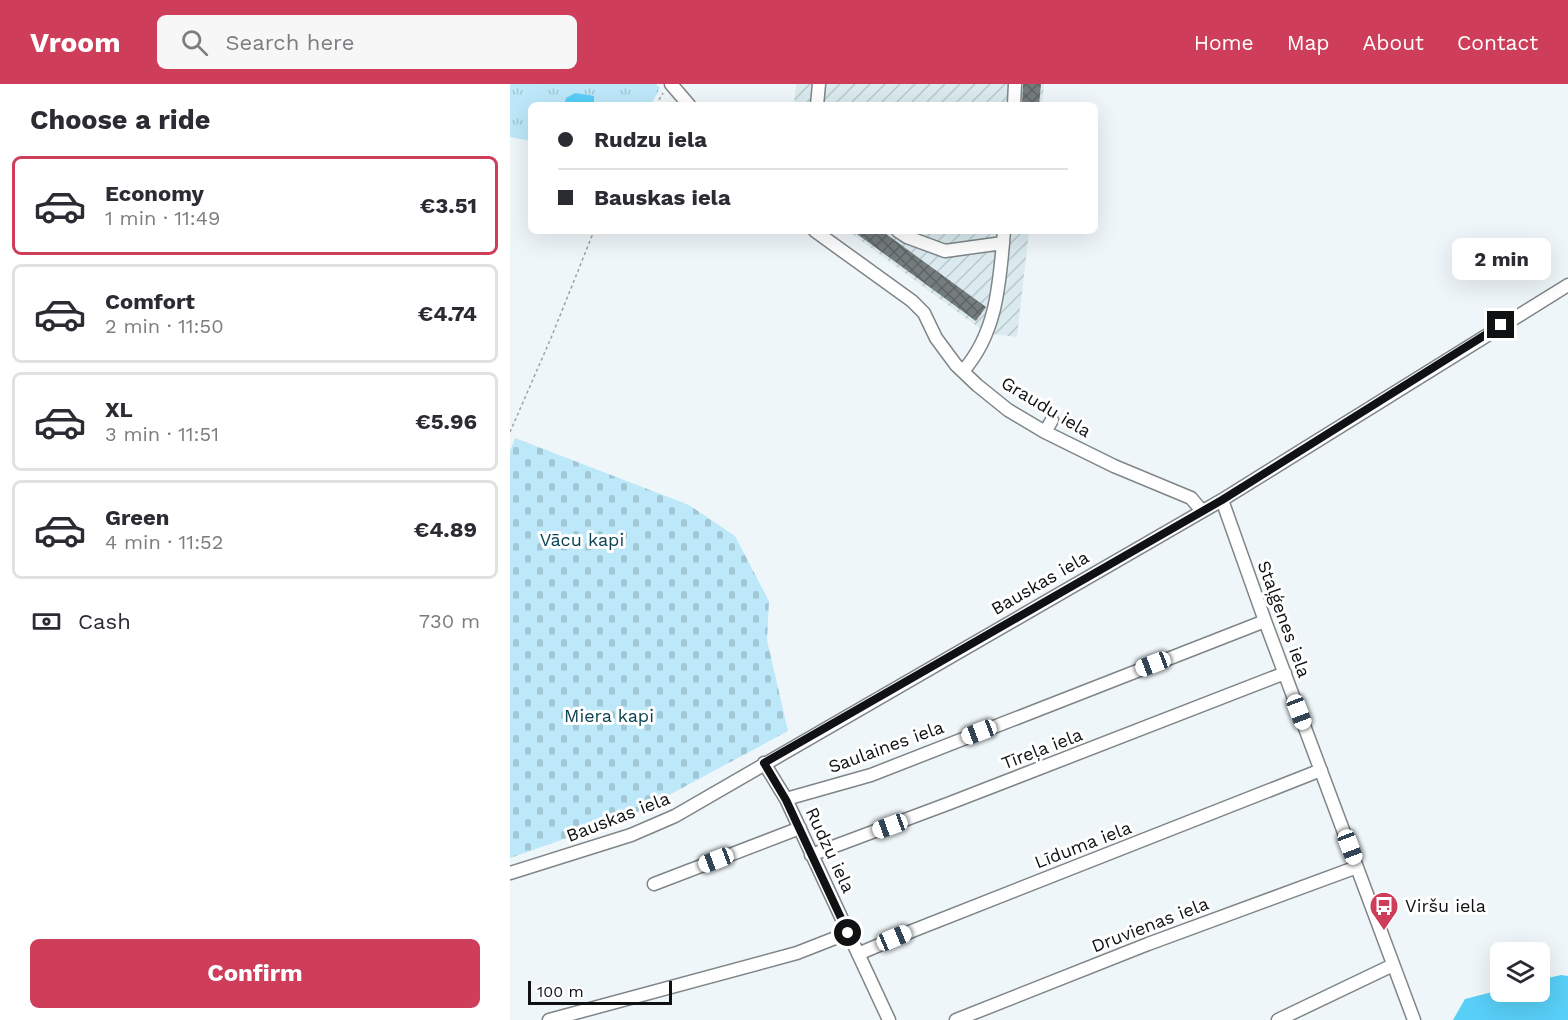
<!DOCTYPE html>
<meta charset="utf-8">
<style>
body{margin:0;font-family:"Work Sans",sans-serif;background:#f7f7f7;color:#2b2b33;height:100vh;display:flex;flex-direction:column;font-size:22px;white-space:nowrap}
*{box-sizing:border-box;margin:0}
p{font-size:20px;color:#7c7c81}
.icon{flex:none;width:33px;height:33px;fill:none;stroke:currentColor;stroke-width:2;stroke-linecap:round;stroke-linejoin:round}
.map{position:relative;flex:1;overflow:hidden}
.side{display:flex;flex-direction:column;background:#fff;width:510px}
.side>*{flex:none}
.guide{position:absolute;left:18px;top:18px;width:570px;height:132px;border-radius:9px;box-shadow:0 6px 24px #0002;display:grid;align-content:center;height:132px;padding:0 30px;background:#fff}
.buttons{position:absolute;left:980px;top:858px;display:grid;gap:12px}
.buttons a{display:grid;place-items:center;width:60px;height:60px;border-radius:9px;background:#fff;box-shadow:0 6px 24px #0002;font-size:30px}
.scale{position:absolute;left:18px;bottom:15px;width:144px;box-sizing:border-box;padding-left:6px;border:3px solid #0f1112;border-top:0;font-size:16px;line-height:21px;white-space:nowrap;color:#0f1112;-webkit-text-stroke:4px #fff;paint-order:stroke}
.end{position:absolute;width:27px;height:27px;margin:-14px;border:8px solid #0f1112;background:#fff;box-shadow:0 0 0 3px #fff}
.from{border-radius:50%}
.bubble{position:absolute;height:42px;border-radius:9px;background:#fff;box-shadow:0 6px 24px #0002;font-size:20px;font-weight:700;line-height:42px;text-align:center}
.car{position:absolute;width:18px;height:36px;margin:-18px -9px;border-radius:8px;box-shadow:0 0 4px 2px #0007;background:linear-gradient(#fff 24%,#345 0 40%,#fff 0 76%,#345 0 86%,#fff 0)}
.guide b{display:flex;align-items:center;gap:21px;height:57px;font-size:22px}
.guide b+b{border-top:2px solid #e1e1e2}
.guide i{width:15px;height:15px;background:#2b2b33}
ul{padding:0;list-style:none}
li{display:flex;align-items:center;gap:18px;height:99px;margin:0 12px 9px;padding:0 18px;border:3px solid #e1e1e2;border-radius:9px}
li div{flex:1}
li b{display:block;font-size:22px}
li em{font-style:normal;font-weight:700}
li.selected{border-color:#ce3e5a}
li>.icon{width:54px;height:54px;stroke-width:1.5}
h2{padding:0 30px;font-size:27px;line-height:72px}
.pay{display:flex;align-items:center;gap:15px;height:66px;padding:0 30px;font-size:22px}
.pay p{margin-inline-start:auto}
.primary-button{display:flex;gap:12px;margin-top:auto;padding:12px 30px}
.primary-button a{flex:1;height:69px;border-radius:9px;background:#ce3e5a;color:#fff;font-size:24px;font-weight:700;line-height:69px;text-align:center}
header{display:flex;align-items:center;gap:36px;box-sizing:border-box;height:84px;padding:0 30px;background:#ce3e5a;color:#fff}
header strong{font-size:28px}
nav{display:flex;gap:33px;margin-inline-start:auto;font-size:21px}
.search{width:420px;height:54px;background:#f7f7f7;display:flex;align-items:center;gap:15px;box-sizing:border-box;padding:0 21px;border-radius:9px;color:#7c7c81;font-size:22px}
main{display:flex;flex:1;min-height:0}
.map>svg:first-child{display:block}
.industrial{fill:url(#industrial-furrows)}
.grass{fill:url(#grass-tufts)}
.cemetery{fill:url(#cemetery-stones)}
.water{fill:#58cff7}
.building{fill:url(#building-cross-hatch)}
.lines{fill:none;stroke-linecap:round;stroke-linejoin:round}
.minor-casing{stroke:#7f8588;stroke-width:15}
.path{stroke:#9ba0a2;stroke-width:1.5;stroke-dasharray:3 3;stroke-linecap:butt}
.minor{stroke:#fff;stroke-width:12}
.route{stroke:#0f1112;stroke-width:8}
.labels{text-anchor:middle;stroke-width:6;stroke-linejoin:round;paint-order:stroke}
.street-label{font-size:18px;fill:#0f1112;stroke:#fff}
.park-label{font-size:18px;fill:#0e4354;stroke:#fff}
.poi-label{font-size:18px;fill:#0f1112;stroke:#fff;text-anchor:start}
</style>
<header>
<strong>Vroom</strong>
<div class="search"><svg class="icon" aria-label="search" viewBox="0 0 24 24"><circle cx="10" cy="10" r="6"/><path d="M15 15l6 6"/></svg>Search here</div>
<nav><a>Home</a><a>Map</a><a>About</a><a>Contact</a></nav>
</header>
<main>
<section class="side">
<h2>Choose a ride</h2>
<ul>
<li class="selected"><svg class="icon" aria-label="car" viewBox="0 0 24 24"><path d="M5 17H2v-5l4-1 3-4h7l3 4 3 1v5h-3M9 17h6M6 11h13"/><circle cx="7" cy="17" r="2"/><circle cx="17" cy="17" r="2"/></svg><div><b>Economy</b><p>1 min · 11:49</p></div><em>€3.51</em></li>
<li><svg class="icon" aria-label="car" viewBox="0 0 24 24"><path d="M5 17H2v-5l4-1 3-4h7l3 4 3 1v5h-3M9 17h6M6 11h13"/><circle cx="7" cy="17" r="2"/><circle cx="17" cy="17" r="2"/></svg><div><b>Comfort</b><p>2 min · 11:50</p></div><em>€4.74</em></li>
<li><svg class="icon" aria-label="car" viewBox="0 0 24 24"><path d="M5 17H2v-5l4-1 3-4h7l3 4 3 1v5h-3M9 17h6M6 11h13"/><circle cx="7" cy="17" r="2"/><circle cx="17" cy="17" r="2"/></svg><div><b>XL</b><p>3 min · 11:51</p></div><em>€5.96</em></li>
<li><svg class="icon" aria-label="car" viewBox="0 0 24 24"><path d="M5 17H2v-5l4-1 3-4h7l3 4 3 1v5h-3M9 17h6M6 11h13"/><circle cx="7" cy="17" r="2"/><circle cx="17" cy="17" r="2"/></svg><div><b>Green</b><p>4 min · 11:52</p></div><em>€4.89</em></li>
</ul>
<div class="pay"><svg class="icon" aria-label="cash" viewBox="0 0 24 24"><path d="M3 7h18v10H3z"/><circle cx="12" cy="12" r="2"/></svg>Cash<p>730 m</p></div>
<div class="primary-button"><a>Confirm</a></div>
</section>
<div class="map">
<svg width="1058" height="936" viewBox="0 0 1058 936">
<defs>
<pattern id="industrial-furrows" width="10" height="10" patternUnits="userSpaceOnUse" patternTransform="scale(1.5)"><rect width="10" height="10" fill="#daeaef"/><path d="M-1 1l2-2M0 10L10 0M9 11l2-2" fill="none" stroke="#bac8cc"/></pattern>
<pattern id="grass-tufts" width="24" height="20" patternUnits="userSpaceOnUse" patternTransform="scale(1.5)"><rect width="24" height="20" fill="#bde8f9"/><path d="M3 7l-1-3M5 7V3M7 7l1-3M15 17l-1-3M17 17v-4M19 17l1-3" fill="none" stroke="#a1c6d4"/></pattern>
<pattern id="cemetery-stones" width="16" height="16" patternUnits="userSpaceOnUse" patternTransform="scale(1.5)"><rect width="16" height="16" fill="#bde8f9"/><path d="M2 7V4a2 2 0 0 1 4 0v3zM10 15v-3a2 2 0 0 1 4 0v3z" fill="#a1c6d4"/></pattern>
<pattern id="building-cross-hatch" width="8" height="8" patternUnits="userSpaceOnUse" patternTransform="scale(1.5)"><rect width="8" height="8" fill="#757c7e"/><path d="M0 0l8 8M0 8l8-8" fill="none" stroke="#5e6466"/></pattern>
</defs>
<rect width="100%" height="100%" fill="#eff6f9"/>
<path class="industrial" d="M286 0H534L532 21H284Z
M338 147H519L507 253 476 249Z"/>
<path class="grass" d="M0 0H146L150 4 141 21H21V57L0 53Z"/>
<path class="cemetery" d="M5 354 179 421 225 452 259 517 257 556 278 647 122 731 0 774V367Z"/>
<path class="water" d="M65 9 84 12V21H54L56 14Z
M1051 891 1058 892V936H943L955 915 990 906 1029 908V896Z"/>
<path class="building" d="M513 0H531L529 21H512Z
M343 147H372L476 223 466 237Z"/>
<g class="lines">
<g class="minor-casing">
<path id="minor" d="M161 0 179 21
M307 21 309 0
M504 21 505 0
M305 147 402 217 414 229 426 254 446 281 467 301 498 326 535 348 604 382 681 414 692 427
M388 147 397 153 435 167 493 159 494 147
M453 287C485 251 489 205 493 159
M535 348 542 336
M712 416 755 537 904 936
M254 679 276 715 379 936
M276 715 361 691 755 537
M301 771 440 719 775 589
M0 789 121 751 165 732 712 416 1058 201
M144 800 290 744
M348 870 402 847 811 686
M39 936 287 869 338 849
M446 936 638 860 847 783
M768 936 883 881"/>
</g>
<path class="path" d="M146 21 153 9
M0 348 41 254 84 147"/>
<use href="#minor" class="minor"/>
</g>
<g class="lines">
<path class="route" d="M338 849 276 716 254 679 712 416 991 241"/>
</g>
<defs>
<g id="bus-pin" transform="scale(1.5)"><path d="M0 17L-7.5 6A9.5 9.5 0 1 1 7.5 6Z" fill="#ce3e5a" stroke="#fff"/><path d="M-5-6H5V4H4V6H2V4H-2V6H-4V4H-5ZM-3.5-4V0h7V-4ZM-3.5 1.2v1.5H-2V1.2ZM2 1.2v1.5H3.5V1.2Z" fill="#fff"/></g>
</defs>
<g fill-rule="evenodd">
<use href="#bus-pin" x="874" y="822"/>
</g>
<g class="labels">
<g class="street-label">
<text transform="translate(536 323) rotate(31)" y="6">Graudu iela</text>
<text transform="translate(530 499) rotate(-30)" y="6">Bauskas iela</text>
<text transform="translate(774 535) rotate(70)" y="6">Staļģenes iela</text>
<text transform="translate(376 663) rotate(-20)" y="6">Saulaines iela</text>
<text transform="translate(532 665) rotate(-21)" y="6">Tīreļa iela</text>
<text transform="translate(108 733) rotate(-21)" y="6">Bauskas iela</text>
<text transform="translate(573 761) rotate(-21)" y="6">Līduma iela</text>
<text transform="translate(320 766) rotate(65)" y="6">Rudzu iela</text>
<text transform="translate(640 841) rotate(-21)" y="6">Druvienas iela</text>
</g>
<g class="park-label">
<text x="72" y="462">Vācu kapi</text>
<text x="99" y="638">Miera kapi</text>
</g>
<g class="poi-label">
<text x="895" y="828">Viršu iela</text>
</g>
</g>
</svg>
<div class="buttons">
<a><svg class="icon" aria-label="layers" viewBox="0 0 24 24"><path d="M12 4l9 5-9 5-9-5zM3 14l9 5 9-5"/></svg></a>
</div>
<div class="scale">100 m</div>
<i class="end from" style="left:338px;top:849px"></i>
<i class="end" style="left:991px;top:241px"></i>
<div class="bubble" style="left:942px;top:154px;width:99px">2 min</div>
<i class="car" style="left:643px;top:580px;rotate:249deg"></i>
<i class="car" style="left:789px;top:628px;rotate:159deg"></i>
<i class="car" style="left:469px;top:648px;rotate:249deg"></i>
<i class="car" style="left:380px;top:742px;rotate:250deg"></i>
<i class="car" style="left:840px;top:763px;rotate:159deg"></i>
<i class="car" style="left:206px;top:776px;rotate:249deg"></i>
<i class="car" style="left:384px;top:854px;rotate:67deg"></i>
<div class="guide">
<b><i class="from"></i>Rudzu iela</b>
<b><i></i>Bauskas iela</b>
</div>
</div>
</main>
